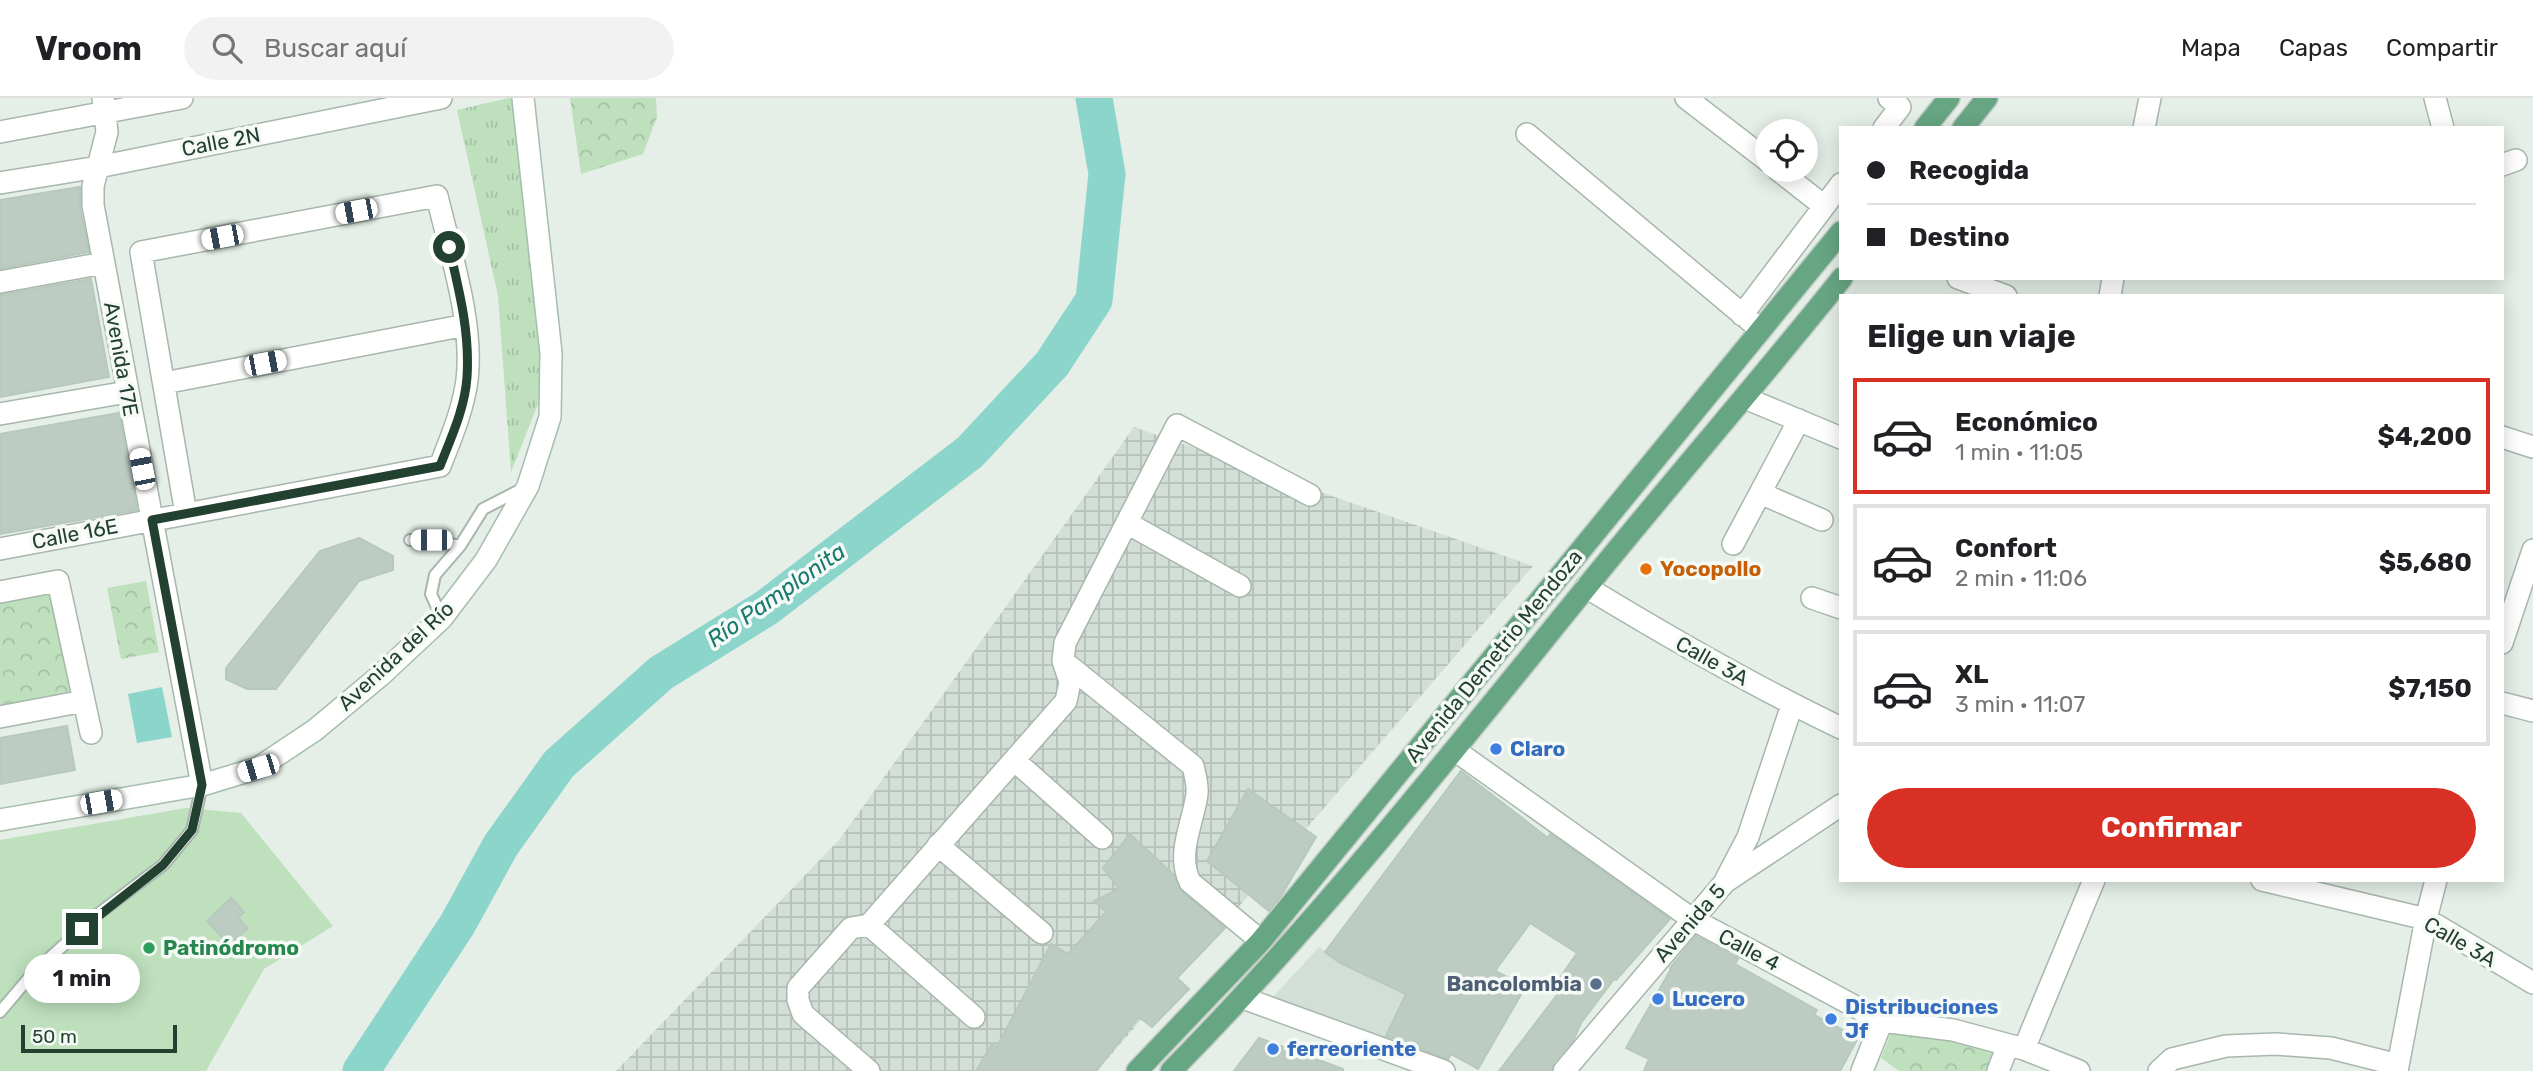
<!DOCTYPE html>
<html lang="es">
<meta charset="utf-8">
<style>
body{margin:0;font-family:Rubik,sans-serif;background:#f2f2f2;color:#202124;height:100vh;display:flex;flex-direction:column;font-size:26px;white-space:nowrap}
*{box-sizing:border-box;margin:0}
p{font-size:23px;color:#757577}
.icon{flex:none;width:38px;height:38px;fill:none;stroke:currentColor;stroke-width:2;stroke-linecap:round;stroke-linejoin:round}
.map{position:relative;flex:1;overflow:hidden}
.drawer{position:absolute;left:1839px;top:196px;width:665px;height:588px;display:flex;flex-direction:column;background:#fff;border-radius:0px;box-shadow:0 4px 18px #0003}
.drawer>*{flex:none}
.top-card{position:absolute;left:1839px;top:28px;width:665px;height:154px;border-radius:0px;box-shadow:0 4px 18px #0003;display:grid;align-content:center;height:154px;padding:0 28px;background:#fff}
.buttons{position:absolute;left:1755px;top:21px;display:grid;gap:14px}
.buttons a{display:grid;place-items:center;width:63px;height:63px;border-radius:50%;background:#fff;box-shadow:0 4px 18px #0003;font-size:35px}
.scale{position:absolute;left:21px;bottom:18px;width:156px;box-sizing:border-box;padding-left:7px;border:4px solid #234130;border-top:0;font-size:19px;line-height:24px;white-space:nowrap;color:#234130;-webkit-text-stroke:5px #f6faf7;paint-order:stroke}
.end{position:absolute;width:32px;height:32px;margin:-16px;border:9px solid #234130;background:#fff;box-shadow:0 0 0 4px #fff}
.from{border-radius:50%}
.bubble{position:absolute;height:49px;border-radius:24px;background:#fff;box-shadow:0 4px 18px #0003;font-size:23px;font-weight:700;line-height:49px;text-align:center}
.car{position:absolute;width:21px;height:42px;margin:-21px -10px;border-radius:9px;box-shadow:0 0 5px 2px #0007;background:linear-gradient(#fff 24%,#345 0 40%,#fff 0 76%,#345 0 86%,#fff 0)}
.top-card b{display:flex;align-items:center;gap:24px;height:66px;font-size:26px}
.top-card b+b{border-top:2px solid #e0e0e0}
.top-card i{width:18px;height:18px;background:#202124}
ul{padding:0;list-style:none}
li{display:flex;align-items:center;gap:21px;height:116px;margin:0 14px 10px;padding:0 14px;border:4px solid #e0e0e0;border-radius:0px}
li div{flex:1}
li b{display:block;font-size:26px}
li em{font-style:normal;font-weight:700}
li.on{border-color:#d93025}
li>.icon{width:63px;height:63px;stroke-width:1.5}
h2{padding:0 28px;font-size:32px;line-height:84px}
.primary-button{display:flex;gap:14px;margin-top:auto;padding:14px 28px}
.primary-button a{flex:1;height:80px;border-radius:42px;background:#d93025;color:#fff;font-size:28px;font-weight:700;line-height:80px;text-align:center}
header{display:flex;align-items:center;gap:42px;box-sizing:border-box;height:98px;padding:0 35px;background:#fff;border-bottom:2px solid #e0e0e0}
header strong{font-size:33px}
nav{display:flex;gap:38px;margin-inline-start:auto;font-size:24px}
.search{width:490px;height:63px;background:#f2f2f2;display:flex;align-items:center;gap:18px;box-sizing:border-box;padding:0 24px;border-radius:38px;color:#757577;font-size:26px}
.map>svg:first-child{display:block}
.built{fill:#d3ded6}
.industrial{fill:url(#industrial-grid)}
.grass{fill:url(#grass-tufts)}
.forest{fill:url(#forest-crowns)}
.pitch{fill:#bee0bd}
.water{fill:#8bd5cb}
.lines{fill:none;stroke-linecap:round;stroke-linejoin:round}
.river{stroke:#8bd5cb;stroke-width:37}
.building{fill:#bdccc2;stroke:#b6c9bc;stroke-width:2}
.lane-casing{stroke:#a7b7ac;stroke-width:14}
.street-casing{stroke:#a7b7ac;stroke-width:24}
.secondary-casing{stroke:#a5beae;stroke-width:24}
.primary-casing{stroke:#c1cac5;stroke-width:24}
.lane{stroke:#fff;stroke-width:10}
.street{stroke:#fff;stroke-width:21}
.secondary{stroke:#fff;stroke-width:21}
.primary{stroke:#67a683;stroke-width:21}
.route{stroke:#234130;stroke-width:9}
.food-dot{fill:#e8710a;stroke:#f6faf7;stroke-width:2.5}
.shop-dot{fill:#3f7fe0;stroke:#f6faf7;stroke-width:2.5}
.leisure-dot{fill:#2e9e5b;stroke:#f6faf7;stroke-width:2.5}
.service-dot{fill:#5c6f8a;stroke:#f6faf7;stroke-width:2.5}
.labels{text-anchor:middle;stroke-width:7;stroke-linejoin:round;paint-order:stroke}
.street-label{font-size:21px;fill:#234130;stroke:#f6faf7}
.food-label{font-size:21px;font-weight:bold;fill:#c56008;stroke:#f6faf7;text-anchor:start}
.shop-label{font-size:21px;font-weight:bold;fill:#366cbe;stroke:#f6faf7;text-anchor:start}
.leisure-label{font-size:21px;font-weight:bold;fill:#27864d;stroke:#f6faf7;text-anchor:start}
.service-label{font-size:21px;font-weight:bold;fill:#4e5e75;stroke:#f6faf7;text-anchor:end}
.water-label{font-size:23px;font-style:italic;fill:#197b6f;stroke:#f6faf7}
</style>
<header>
<strong>Vroom</strong>
<div class="search"><svg class="icon" aria-label="search" viewBox="0 0 24 24"><circle cx="10" cy="10" r="6"/><path d="M15 15l6 6"/></svg>Buscar aquí</div>
<nav><a>Mapa</a><a>Capas</a><a>Compartir</a></nav>
</header>
<div class="map">
<svg width="2533" height="973" viewBox="0 0 2533 973">
<defs>
<pattern id="industrial-grid" width="8" height="8" patternUnits="userSpaceOnUse" patternTransform="scale(1.75)"><rect width="8" height="8" fill="#d3ded6"/><path d="M0 4h8M4 0v8" fill="none" stroke="#b5c0b8"/></pattern>
<pattern id="grass-tufts" width="24" height="20" patternUnits="userSpaceOnUse" patternTransform="scale(1.75)"><rect width="24" height="20" fill="#bee0bd"/><path d="M3 7l-1-3M5 7V3M7 7l1-3M15 17l-1-3M17 17v-4M19 17l1-3" fill="none" stroke="#a3c1a3"/></pattern>
<pattern id="forest-crowns" width="20" height="18" patternUnits="userSpaceOnUse" patternTransform="scale(1.75)"><rect width="20" height="18" fill="#bee0bd"/><path d="M2 6a3 3 0 1 1 6 0M12 15a3 3 0 1 1 6 0" fill="none" stroke="#a3c1a3"/></pattern>
</defs>
<rect width="100%" height="100%" fill="#e5eee7"/>
<path class="built" d="M1319 849 1340 865 1406 896 1382 945 1285 909 1274 898Z"/>
<path class="industrial" d="M1134 329 1533 468 1097 973H616L840 741Z"/>
<path class="grass" d="M509 0H519L545 232 543 293 511 374 498 198 457 12Z"/>
<path class="forest" d="M570 0H656L657 19 643 56 581 76Z
M146 483 159 554 121 561 107 490Z
M53 496 72 601 0 614V505Z
M1893 930 2001 950 1992 973H1899L1881 960Z"/>
<path class="pitch" d="M186 710 241 715 333 828 264 871 206 973H0V742Z"/>
<path class="water" d="M162 589 172 639 137 645 128 596Z"/>
<g class="lines">
<path class="river" d="M361 973 457 827 501 747 559 666 661 575 766 510 970 354 1052 266 1094 202 1107 76 1094 0"/>
</g>
<path class="building" d="M80 89V109L89 154 0 171V102Z
M91 181 109 279 0 299V197Z
M119 315 137 412 0 436V336Z
M359 440 393 458V472L359 483 276 591H247L226 581V570L320 453Z
M67 628 75 672 0 686V640Z
M1461 673 1548 740 1550 736 1670 821 1616 882 1614 881 1581 925 1573 943 1554 964 1551 973H1499L1563 889 1557 884 1577 855 1530 825 1495 873 1526 888 1478 971 1451 956 1448 961 1386 938 1406 896 1340 865 1325 854Z
M1248 691 1316 739 1281 798 1269 813 1207 763Z
M1130 736 1173 776 1182 794 1225 830 1177 880 1189 891 1152 929 1139 919 1096 973H976L992 946 997 949 1051 846 1068 856 1106 814 1094 803 1119 791 1103 770Z
M231 800 244 814 238 820 248 830 229 847 207 823Z
M1696 838 1738 861 1735 866 1817 912 1814 917 1858 940 1840 973H1644L1649 961 1626 950 1671 871 1670 870Z
M1259 940 1343 971V973H1234Z"/>
<g class="lines">
<g class="lane-casing">
<path id="lane" d="M410 442H431L460 448
M442 520 431 496 435 477 460 448 483 411 522 391
M0 914 33 875 98 816 163 767 192 732 202 687"/>
</g>
<g class="street-casing">
<path id="street" d="M103 0 107 34 93 88V107L202 687
M1686 0 1768 63
M2435 0 2443 30
M1884 30 1900 9 1889 0
M2144 30 2150 0
M0 34 182 0
M1527 36 1761 232
M2502 67 2516 62
M1778 72 1824 108
M0 85 98 69 441 0
M1958 180 2006 198
M0 184 104 165
M2110 198 2113 180
M1742 217 1841 86
M164 285 466 227
M1745 300 1841 340
M0 316 127 294
M2502 339 2533 349
M1760 395 1822 422
M1127 425 1240 488
M1733 446 1799 322
M0 451 186 416 440 368C451 340 463 312 467 282 474 226 450 153 437 98L141 154 186 416
M1586 489C1670 540 1753 588 1841 630
M0 494 58 483 91 635
M1812 500 1841 510
M2502 545 2533 452
M1063 563 1193 668C1195 677 1198 686 1197 696 1193 726 1176 755 1190 784L1261 843
M2502 605 2533 613
M0 619 84 603
M1456 653 1692 821 1882 923 1953 932 2024 951 2079 973
M1014 662 1102 740
M938 747 1042 835
M1726 781 1748 739 1792 607
M2262 782 2426 821 2533 885
M869 827 974 919
M1243 900 1444 973
M2024 951 2094 782
M869 973 803 916 798 902V890L851 830 869 827 1066 603 1070 584 1063 563 1065 545 1177 327 1310 397
M1564 973 1725 784 1841 707
M1862 973 1882 923
M1998 973 2008 947
M2159 973 2172 961 2226 948 2276 946 2331 950 2398 967
M2397 973 2426 821 2436 782"/>
</g>
<g class="secondary-casing">
<path id="secondary" d="M0 722 202 687 258 670 315 632 381 577 442 520 486 462 528 388 550 319 551 255 523 0"/>
</g>
<g class="primary-casing">
<path id="primary" d="M1925 30 1949 0
M1963 30 1987 0
M1137 973 1261 843 1841 134
M1171 973C1320 822 1452 655 1585 491 1670 386 1758 285 1842 180"/>
</g>
<use href="#lane" class="lane"/>
<use href="#street" class="street"/>
<use href="#secondary" class="secondary"/>
<use href="#primary" class="primary"/>
</g>
<g class="lines">
<path class="route" d="M82 831 163 767 192 732 202 687 152 422 440 368C451 340 465 310 467 279 470 234 459 192 449 149"/>
</g>
<circle class="food-dot" cx="1646" cy="471" r="7"/>
<g class="shop-dot">
<circle cx="1496" cy="651" r="7"/>
<circle cx="1658" cy="901" r="7"/>
<circle cx="1831" cy="921" r="7"/>
<circle cx="1273" cy="951" r="7"/>
</g>
<circle class="leisure-dot" cx="149" cy="850" r="7"/>
<circle class="service-dot" cx="1596" cy="886" r="7"/>
<g class="labels">
<g class="street-label">
<text transform="translate(221 44) rotate(-11)" y="7">Calle 2N</text>
<text transform="translate(121 261) rotate(80)" y="7">Avenida 17E</text>
<text transform="translate(75 436) rotate(-11)" y="7">Calle 16E</text>
<text transform="translate(396 558) rotate(-43)" y="7">Avenida del Río</text>
<text transform="translate(1494 558) rotate(-51)" y="7">Avenida Demetrio Mendoza</text>
<text transform="translate(1712 563) rotate(29)" y="7">Calle 3A</text>
<text transform="translate(1690 825) rotate(-49)" y="7">Avenida 5</text>
<text transform="translate(2460 844) rotate(30)" y="7">Calle 3A</text>
<text transform="translate(1749 852) rotate(28)" y="7">Calle 4</text>
</g>
<g class="food-label">
<text x="1660" y="478">Yocopollo</text>
</g>
<g class="shop-label">
<text x="1510" y="658">Claro</text>
<text x="1672" y="908">Lucero</text>
<text x="1845" y="916">Distribuciones<tspan x="1845" dy="24">Jf</tspan></text>
<text x="1287" y="958">ferreoriente</text>
</g>
<g class="leisure-label">
<text x="163" y="857">Patinódromo</text>
</g>
<g class="service-label">
<text x="1582" y="893">Bancolombia</text>
</g>
<g class="water-label">
<text transform="translate(776 497) rotate(-35)" y="8">Río Pamplonita</text>
</g>
</g>
</svg>
<div class="buttons">
<a><svg class="icon" aria-label="locate" viewBox="0 0 24 24"><circle cx="12" cy="12" r="6"/><path d="M12 2v4M12 18v4M2 12h4M18 12h4"/></svg></a>
</div>
<div class="scale">50 m</div>
<i class="end from" style="left:449px;top:149px"></i>
<i class="end" style="left:82px;top:831px"></i>
<div class="bubble" style="left:24px;top:856px;width:116px">1 min</div>
<i class="car" style="left:356px;top:113px;rotate:259deg"></i>
<i class="car" style="left:222px;top:139px;rotate:259deg"></i>
<i class="car" style="left:265px;top:265px;rotate:79deg"></i>
<i class="car" style="left:142px;top:371px;rotate:349deg"></i>
<i class="car" style="left:431px;top:442px;rotate:270deg"></i>
<i class="car" style="left:258px;top:670px;rotate:253deg"></i>
<i class="car" style="left:101px;top:704px;rotate:80deg"></i>
<div class="top-card">
<b><i class="from"></i>Recogida</b>
<b><i></i>Destino</b>
</div>
<section class="drawer">
<h2>Elige un viaje</h2>
<ul>
<li class="on"><svg class="icon" aria-label="car" viewBox="0 0 24 24"><path d="M5 17H2v-5l4-1 3-4h7l3 4 3 1v5h-3M9 17h6M6 11h13"/><circle cx="7" cy="17" r="2"/><circle cx="17" cy="17" r="2"/></svg><div><b>Económico</b><p>1 min · 11:05</p></div><em>$4,200</em></li>
<li><svg class="icon" aria-label="car" viewBox="0 0 24 24"><path d="M5 17H2v-5l4-1 3-4h7l3 4 3 1v5h-3M9 17h6M6 11h13"/><circle cx="7" cy="17" r="2"/><circle cx="17" cy="17" r="2"/></svg><div><b>Confort</b><p>2 min · 11:06</p></div><em>$5,680</em></li>
<li><svg class="icon" aria-label="car" viewBox="0 0 24 24"><path d="M5 17H2v-5l4-1 3-4h7l3 4 3 1v5h-3M9 17h6M6 11h13"/><circle cx="7" cy="17" r="2"/><circle cx="17" cy="17" r="2"/></svg><div><b>XL</b><p>3 min · 11:07</p></div><em>$7,150</em></li>
</ul>
<div class="primary-button"><a>Confirmar</a></div>
</section>
</div>
